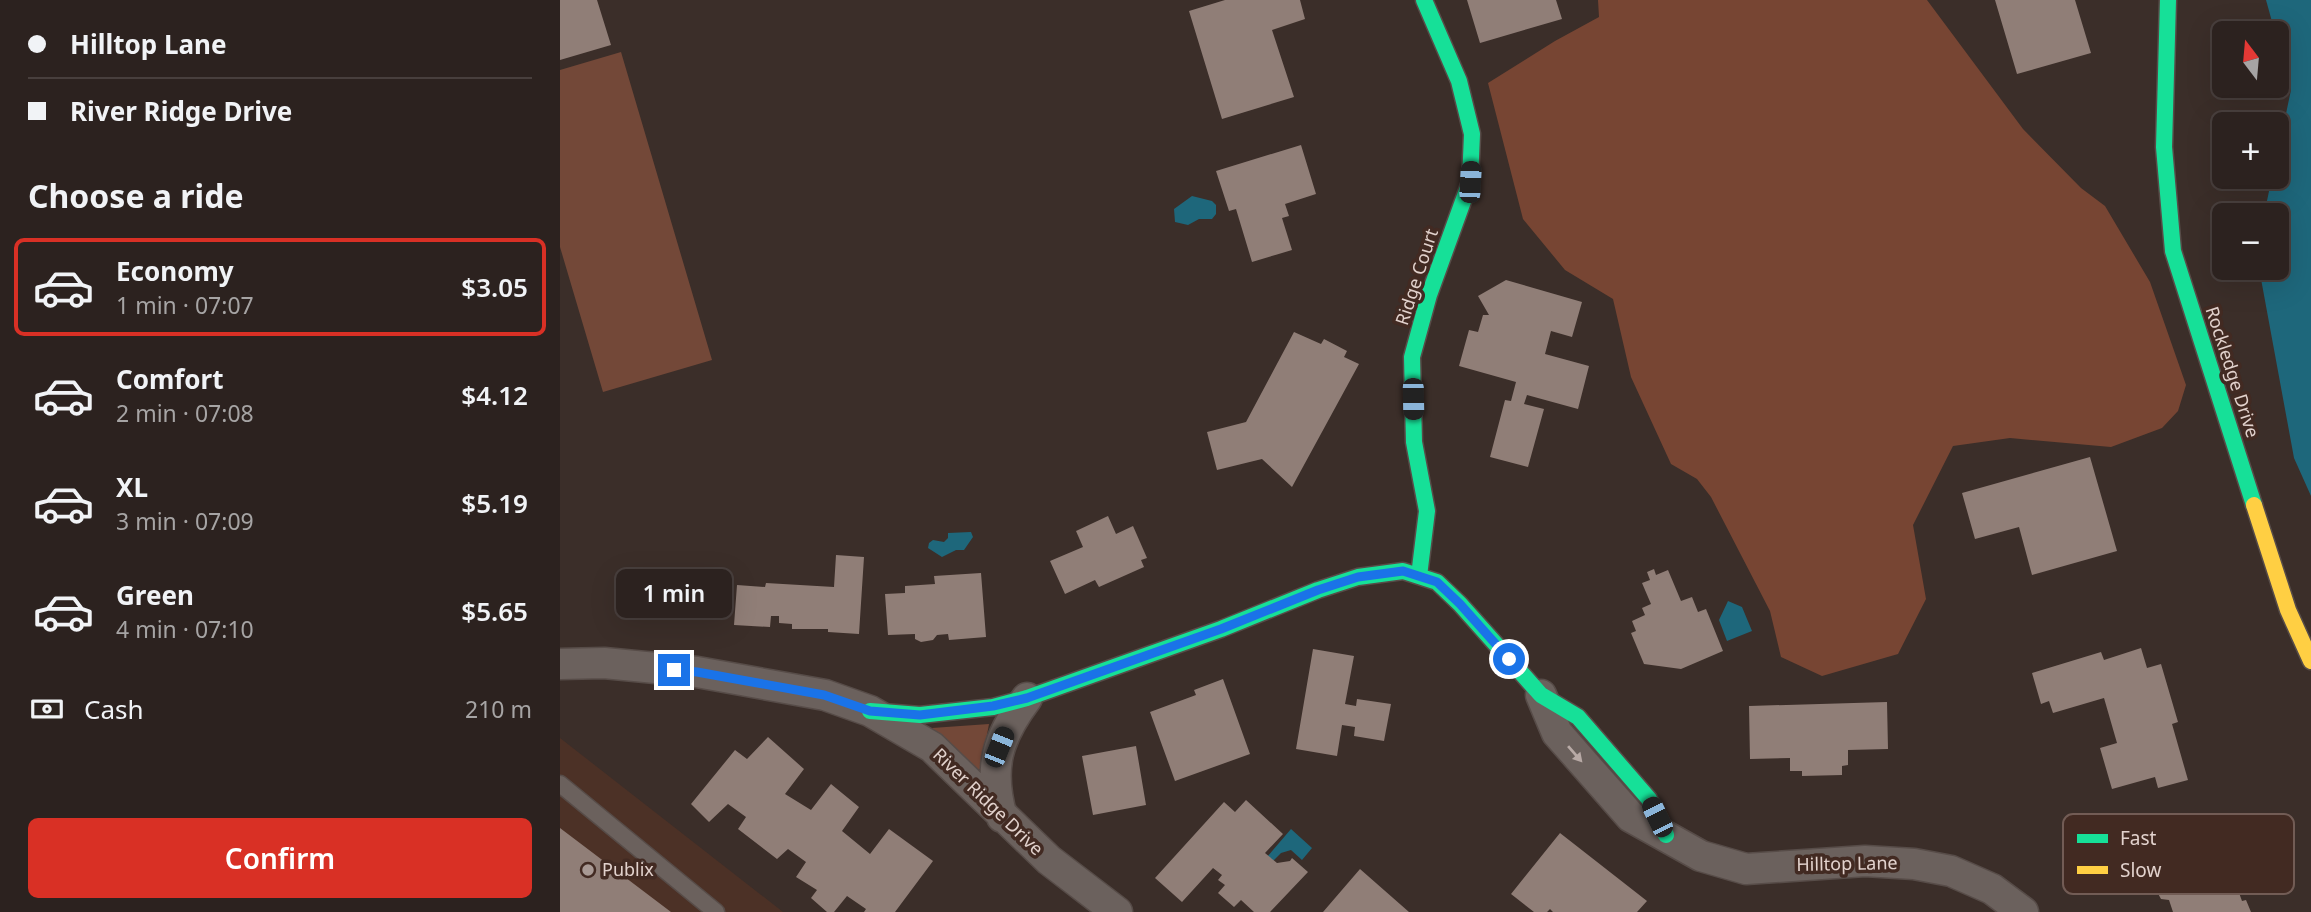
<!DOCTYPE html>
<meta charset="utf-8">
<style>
body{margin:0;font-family:"Noto Sans",sans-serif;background:#342a28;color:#f1f3f6;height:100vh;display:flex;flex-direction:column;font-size:26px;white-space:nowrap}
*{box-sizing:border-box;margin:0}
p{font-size:23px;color:#a6a4a4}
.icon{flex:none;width:38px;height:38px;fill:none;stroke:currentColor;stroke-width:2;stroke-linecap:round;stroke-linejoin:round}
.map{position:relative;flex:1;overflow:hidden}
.panel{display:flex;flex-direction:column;background:#2c221f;width:560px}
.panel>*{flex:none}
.top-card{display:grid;align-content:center;height:154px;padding:0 28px;background:#2c221f}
.needle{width:46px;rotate:344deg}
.fabs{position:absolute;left:1652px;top:21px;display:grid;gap:14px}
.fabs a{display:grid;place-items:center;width:77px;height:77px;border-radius:10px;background:#2c221f;box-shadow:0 7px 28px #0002,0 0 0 2px #483f3d;font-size:35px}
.end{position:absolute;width:32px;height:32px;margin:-16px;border:9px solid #1a73e8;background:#fff;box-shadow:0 0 0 4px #fff}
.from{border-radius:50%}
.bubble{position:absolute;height:49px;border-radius:10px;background:#2c221f;box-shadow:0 7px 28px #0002,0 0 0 2px #483f3d;font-size:23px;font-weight:600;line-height:49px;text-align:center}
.car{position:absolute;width:21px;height:42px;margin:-21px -10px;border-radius:9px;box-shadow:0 0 5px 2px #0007;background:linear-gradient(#222 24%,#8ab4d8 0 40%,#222 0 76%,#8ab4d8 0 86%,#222 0)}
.top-card b{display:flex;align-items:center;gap:24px;height:66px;font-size:26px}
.top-card b+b{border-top:2px solid #483f3d}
.top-card i{width:18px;height:18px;background:#f1f3f6}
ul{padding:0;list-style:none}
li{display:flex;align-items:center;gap:21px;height:98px;margin:0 14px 10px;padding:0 14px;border:4px solid transparent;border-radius:10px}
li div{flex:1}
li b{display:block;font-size:26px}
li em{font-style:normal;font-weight:600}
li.on{border-color:#d93025}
li>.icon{width:63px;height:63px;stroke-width:1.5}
h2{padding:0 28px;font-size:32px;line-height:84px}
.pay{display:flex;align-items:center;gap:18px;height:77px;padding:0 28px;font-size:26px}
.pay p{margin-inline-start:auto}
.button{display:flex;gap:14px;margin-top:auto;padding:14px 28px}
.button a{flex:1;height:80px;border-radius:10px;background:#d93025;color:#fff;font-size:28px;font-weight:600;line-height:80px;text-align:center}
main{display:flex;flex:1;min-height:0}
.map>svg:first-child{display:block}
.built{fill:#4c3126}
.green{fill:#734838}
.forest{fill:#774533}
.water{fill:#1e677b}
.building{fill:#907e77}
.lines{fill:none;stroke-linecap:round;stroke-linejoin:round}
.lane-casing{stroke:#574c48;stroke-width:19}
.street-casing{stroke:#574c48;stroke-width:33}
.fast-casing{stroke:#574c48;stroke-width:19}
.slow-casing{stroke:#574c48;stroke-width:19}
.lane{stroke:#6b615d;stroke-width:16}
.street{stroke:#6b615d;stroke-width:30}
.fast{stroke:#16e098;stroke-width:16}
.slow{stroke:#ffcf43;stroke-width:16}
.oneway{fill:#b8aaa6}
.route{stroke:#1a73e8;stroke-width:9}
.poi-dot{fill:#a89994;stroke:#422a22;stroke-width:2.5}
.labels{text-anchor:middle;stroke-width:7;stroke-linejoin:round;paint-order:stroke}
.street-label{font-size:18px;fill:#e2d2cd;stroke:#422a22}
.poi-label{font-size:18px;fill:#e2d2cd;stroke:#422a22;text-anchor:start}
.key{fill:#422a22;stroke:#725c55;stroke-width:2}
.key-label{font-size:19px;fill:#e2d2cd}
</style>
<main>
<section class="panel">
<div class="top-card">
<b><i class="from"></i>Hilltop Lane</b>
<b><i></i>River Ridge Drive</b>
</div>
<h2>Choose a ride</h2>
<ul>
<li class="on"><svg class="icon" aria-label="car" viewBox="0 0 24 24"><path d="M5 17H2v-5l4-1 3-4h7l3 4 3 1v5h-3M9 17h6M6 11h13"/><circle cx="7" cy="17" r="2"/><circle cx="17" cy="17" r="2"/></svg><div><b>Economy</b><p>1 min · 07:07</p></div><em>$3.05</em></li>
<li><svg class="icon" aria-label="car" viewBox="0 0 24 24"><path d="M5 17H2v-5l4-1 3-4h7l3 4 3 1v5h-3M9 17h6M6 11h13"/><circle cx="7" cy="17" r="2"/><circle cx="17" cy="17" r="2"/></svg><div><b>Comfort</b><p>2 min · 07:08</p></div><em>$4.12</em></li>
<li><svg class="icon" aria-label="car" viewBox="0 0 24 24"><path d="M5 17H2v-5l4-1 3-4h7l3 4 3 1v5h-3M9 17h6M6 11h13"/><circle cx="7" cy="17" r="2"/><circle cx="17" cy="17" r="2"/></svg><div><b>XL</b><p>3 min · 07:09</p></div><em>$5.19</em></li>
<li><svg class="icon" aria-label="car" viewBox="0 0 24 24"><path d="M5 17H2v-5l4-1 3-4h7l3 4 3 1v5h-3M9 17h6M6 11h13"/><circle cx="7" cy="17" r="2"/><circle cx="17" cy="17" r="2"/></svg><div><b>Green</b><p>4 min · 07:10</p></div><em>$5.65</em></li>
</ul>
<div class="pay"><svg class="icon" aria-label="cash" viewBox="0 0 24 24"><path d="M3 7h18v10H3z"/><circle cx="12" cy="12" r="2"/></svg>Cash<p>210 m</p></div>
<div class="button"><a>Confirm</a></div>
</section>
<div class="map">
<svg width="1751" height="912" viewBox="0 0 1751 912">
<rect width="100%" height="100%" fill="#3b2e29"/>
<path class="built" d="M0 738 223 912H0Z"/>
<path class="green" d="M61 52 152 360 43 392 0 247V70Z
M429 724 421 768 419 770 372 728Z"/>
<path class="forest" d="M1038 0H1367L1463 129 1521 188 1545 206 1590 282 1626 385 1618 411 1602 428 1551 447 1450 438 1393 446 1353 525 1366 599 1338 654 1262 676 1221 657 1210 611 1151 497 1137 479 1111 464 1071 377 1053 299 1005 270 963 219 928 83 995 41 1039 17Z"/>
<path class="water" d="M1706 0H1751V496L1734 458 1699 268H1717V215H1704L1712 177H1717V156L1731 90Z
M632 196 652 201 656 205V214L652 219H639L628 225 615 222 614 209Z
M411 532 413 537 404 550H396L382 557 368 548 369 543 373 540 384 542 388 538V533Z
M1168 601 1182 607 1192 631 1167 641 1159 620Z
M731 829 752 848 742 860 731 850 721 853 712 862 707 857Z"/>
<path class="building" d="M0 0H37L51 45 0 60Z
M665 0H740L745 19 712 30 734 97 662 119 629 11Z
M907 0H996L1002 19 920 43Z
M1435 0H1515L1531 53 1457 74Z
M741 145 756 194 725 204 729 216 722 218 732 250 692 262 676 209 669 211 656 171Z
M946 280 1022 302 1012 337 991 331 985 354 1029 366 1018 409 967 395 964 404 984 409 968 467 930 457 945 400 951 401 956 382 899 366 909 330 918 332 923 315H929L918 296Z
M734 332 761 344 764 339 787 351 784 357 799 364 732 487 702 459 657 470 647 432 686 422Z
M1530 457 1557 551 1472 575 1459 527 1415 539 1402 493Z
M548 516 556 534 573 526 587 558 581 560 584 567 539 587 535 580 505 594 490 561 523 547 516 531Z
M276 555 304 557 299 634 268 632V629H232V624L219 623V616H211L210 627 174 625 177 585 205 587 206 583 274 587Z
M1094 569 1096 575 1108 570 1121 601 1132 597 1138 612 1146 609 1163 651 1121 669 1084 664 1071 633 1076 631 1072 621 1085 615 1082 608 1091 604 1082 583 1090 580 1087 572Z
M421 573 426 637 389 640 388 634 377 635 373 640 361 642 355 639V634L328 635 325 594 345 593V586L375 584 374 576Z
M1581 648 1587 668 1601 664 1618 722 1612 724 1628 780 1598 788 1595 777 1552 789 1540 748 1557 743 1544 698 1493 713 1489 701 1481 704 1472 673 1541 652 1544 660Z
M753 649 794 656 785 704 796 706 797 699 831 704 824 741 794 736 795 727 782 725 777 756 736 749Z
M663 679 690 754 615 781 590 712 636 695 634 690Z
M1327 702 1328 749 1288 750V765L1282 766V775L1242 776V771H1230V758L1190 759 1189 706Z
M208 737 244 769 225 794 251 810 271 784 299 807 282 831 310 854 329 829 373 861 335 912H304L306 909 287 896 274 912H267L251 898 257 890 236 877 246 862 228 849 217 859 178 829 186 817 168 804 149 822 131 804 175 750 187 759Z
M576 746 586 805 533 815 522 756Z
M686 800 723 834 705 853 717 863 730 861 732 858 748 872 710 912H694L681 900 674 907 658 893 665 885 658 880 662 875 653 868 622 902 595 878 664 802 675 812Z
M0 828 111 912H0Z
M1000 833 1087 901 1077 912H993L990 909 987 912H974L951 894Z
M1649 847 1677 861 1671 871 1682 901 1686 900 1691 912H1613L1609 900 1601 899 1595 888 1598 879 1628 865 1637 870Z
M800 869 849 912H763Z"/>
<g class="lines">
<g class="lane-casing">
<path id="lane" d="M0 784 156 912"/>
</g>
<g class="street-casing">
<path id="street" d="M0 664 44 663 137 672 265 695 310 711 372 747 489 860 557 912
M981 695 997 733 1071 817 1141 856 1186 869 1305 861 1354 864 1391 871 1432 889 1463 912
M442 817C428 768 437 738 467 698"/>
</g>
<g class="fast-casing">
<path id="fast" d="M1608 0 1604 147 1613 251 1694 505
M859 576 867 511 854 442 852 357 869 295 910 182 912 134 899 81 864 0
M310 711 360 715 433 707 467 698 661 629 758 590 798 577 843 571 877 582 900 604 981 695 1018 717 1089 799 1106 835"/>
</g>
<g class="slow-casing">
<path id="slow" d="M1694 505 1728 610 1751 661"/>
</g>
<use href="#lane" class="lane"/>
<use href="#street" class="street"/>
<use href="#fast" class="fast"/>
<use href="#slow" class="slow"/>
</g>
<defs><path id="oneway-solid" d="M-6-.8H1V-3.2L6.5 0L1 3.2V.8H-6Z" transform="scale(1.75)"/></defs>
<use class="oneway" href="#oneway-solid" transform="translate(1015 754) rotate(49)"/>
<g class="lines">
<path class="route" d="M114 670 137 672 264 695 310 711 360 715 433 706 467 698 661 629 758 590 798 577 843 571 877 582 900 604 949 659"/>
</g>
<circle class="poi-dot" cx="28" cy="870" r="7"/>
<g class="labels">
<g class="street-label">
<text transform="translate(857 277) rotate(-72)" y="6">Ridge Court</text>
<text transform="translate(1672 372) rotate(72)" y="6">Rockledge Drive</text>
<text transform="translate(428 802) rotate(44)" y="6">River Ridge Drive</text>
<text transform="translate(1287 864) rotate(-1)" y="6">Hilltop Lane</text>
</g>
<g class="poi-label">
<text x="42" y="876">Publix</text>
</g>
</g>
<rect x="1503" y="814" width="231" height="80" rx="10" class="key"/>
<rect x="1517" y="834" width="31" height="9" fill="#16e098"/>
<rect x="1517" y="866" width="31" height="8" fill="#ffcf43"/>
<g class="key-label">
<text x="1560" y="845">Fast</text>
<text x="1560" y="877">Slow</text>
</g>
</svg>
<div class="fabs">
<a><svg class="needle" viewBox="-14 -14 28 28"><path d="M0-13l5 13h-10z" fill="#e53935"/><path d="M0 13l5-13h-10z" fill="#a6a4a4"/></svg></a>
<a>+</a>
<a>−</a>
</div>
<i class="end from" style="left:949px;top:659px"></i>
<i class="end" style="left:114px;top:670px"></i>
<div class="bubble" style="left:56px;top:569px;width:116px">1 min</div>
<i class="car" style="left:910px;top:182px;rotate:3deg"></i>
<i class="car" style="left:853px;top:399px;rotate:179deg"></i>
<i class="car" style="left:439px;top:747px;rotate:22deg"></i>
<i class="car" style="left:1097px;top:817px;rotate:334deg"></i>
</div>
</main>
